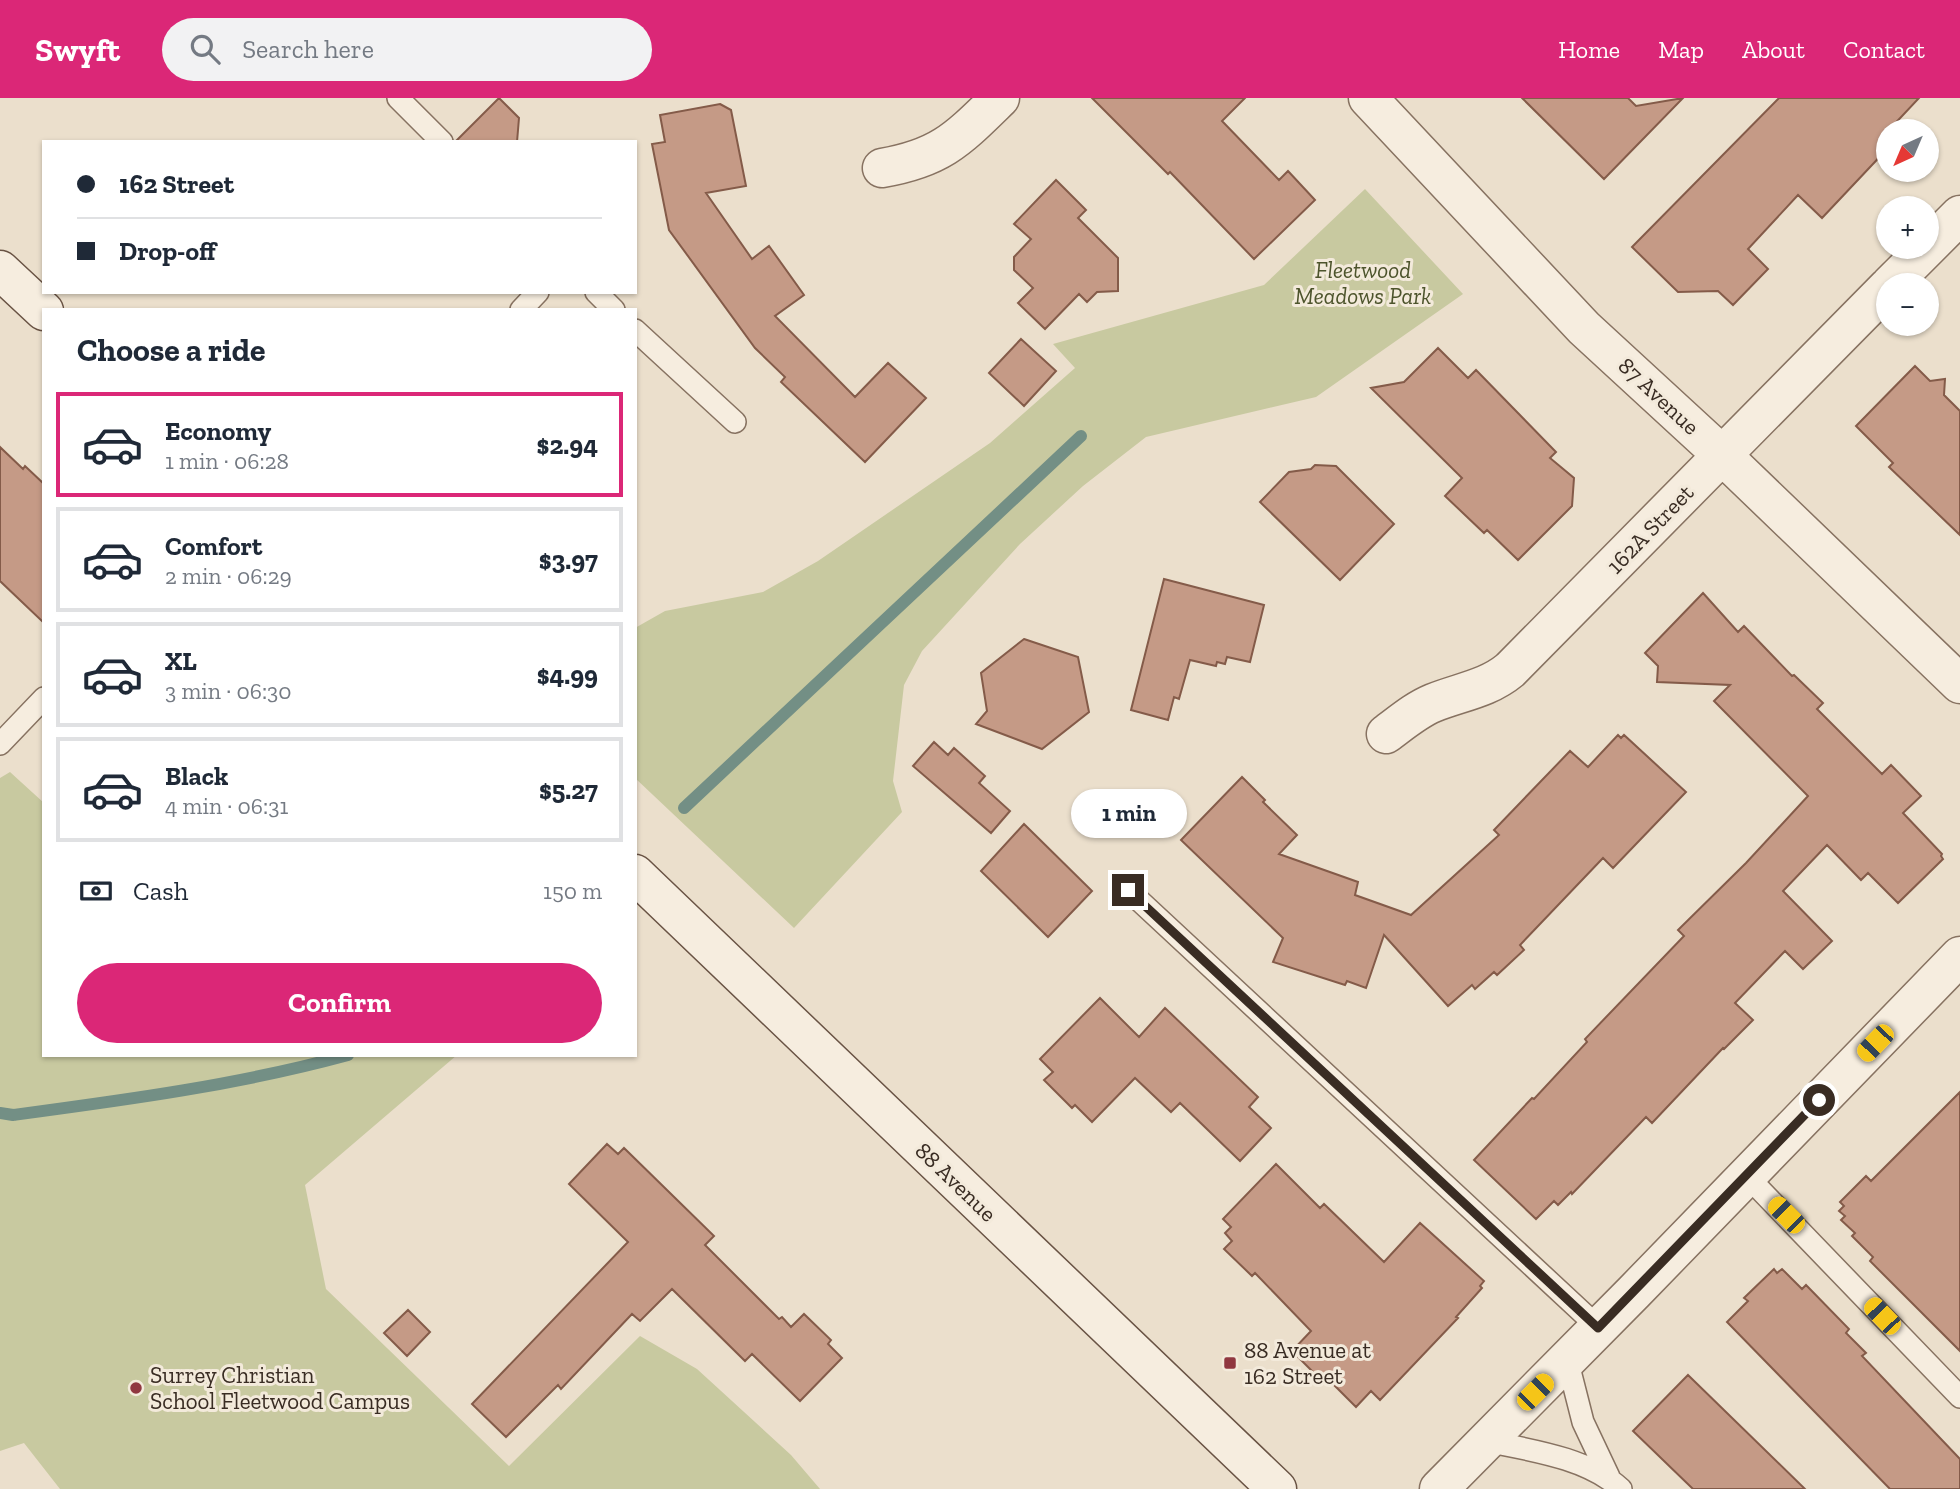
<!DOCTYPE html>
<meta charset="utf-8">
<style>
body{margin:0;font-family:"Zilla Slab",serif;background:#f2f2f3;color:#1f2937;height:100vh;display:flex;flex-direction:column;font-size:26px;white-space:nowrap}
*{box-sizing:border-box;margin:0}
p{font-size:23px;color:#747a83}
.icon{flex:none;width:38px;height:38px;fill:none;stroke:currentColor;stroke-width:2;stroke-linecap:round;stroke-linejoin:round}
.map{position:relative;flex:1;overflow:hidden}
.drawer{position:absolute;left:42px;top:210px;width:595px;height:749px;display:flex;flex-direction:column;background:#fff;border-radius:0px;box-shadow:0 2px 5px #0004}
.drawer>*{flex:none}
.banner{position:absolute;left:42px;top:42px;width:595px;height:154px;border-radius:0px;box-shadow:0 2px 5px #0004;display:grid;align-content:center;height:154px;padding:0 35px;background:#fff}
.needle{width:46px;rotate:224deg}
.fabs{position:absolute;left:1876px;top:21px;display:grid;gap:14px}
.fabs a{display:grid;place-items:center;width:63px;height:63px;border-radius:50%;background:#fff;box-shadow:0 2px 5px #0004;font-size:35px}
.end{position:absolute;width:32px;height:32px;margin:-16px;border:9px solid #392c23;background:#fff;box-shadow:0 0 0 4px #fff}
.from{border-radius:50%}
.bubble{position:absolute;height:49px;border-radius:24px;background:#fff;box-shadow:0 2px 5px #0004;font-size:23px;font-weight:700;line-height:49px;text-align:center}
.car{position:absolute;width:21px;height:42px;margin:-21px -10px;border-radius:9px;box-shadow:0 0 5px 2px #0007;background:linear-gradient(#f5c518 24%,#345 0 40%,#f5c518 0 76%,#345 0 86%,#f5c518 0)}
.banner b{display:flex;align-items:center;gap:24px;height:66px;font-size:26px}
.banner b+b{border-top:2px solid #e0e1e3}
.banner i{width:18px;height:18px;background:#1f2937}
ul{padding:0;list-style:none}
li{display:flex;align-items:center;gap:21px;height:105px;margin:0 14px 10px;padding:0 21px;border:4px solid #e0e1e3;border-radius:0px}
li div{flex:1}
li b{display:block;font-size:26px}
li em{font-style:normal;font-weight:700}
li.on{border-color:#db2777}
li>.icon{width:63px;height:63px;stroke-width:1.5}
h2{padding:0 35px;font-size:32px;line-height:84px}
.pay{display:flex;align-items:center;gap:18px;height:77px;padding:0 35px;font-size:26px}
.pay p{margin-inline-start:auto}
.button{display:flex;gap:14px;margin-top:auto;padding:14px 35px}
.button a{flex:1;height:80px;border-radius:42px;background:#db2777;color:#fff;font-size:28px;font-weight:700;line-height:80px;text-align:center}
header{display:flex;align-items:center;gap:42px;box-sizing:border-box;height:98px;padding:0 35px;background:#db2777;color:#fff}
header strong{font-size:33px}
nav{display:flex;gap:38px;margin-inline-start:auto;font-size:24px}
.search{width:490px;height:63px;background:#f2f2f3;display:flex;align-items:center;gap:18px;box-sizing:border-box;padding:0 24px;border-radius:38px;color:#747a83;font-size:26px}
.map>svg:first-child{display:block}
.green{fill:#c8c9a0}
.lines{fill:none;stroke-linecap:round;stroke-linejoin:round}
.stream{stroke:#738f85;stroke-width:12}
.building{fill:#c59a86;stroke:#845b49;stroke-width:2}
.service-casing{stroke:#877261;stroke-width:24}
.minor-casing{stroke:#877261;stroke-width:41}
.secondary-casing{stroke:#695344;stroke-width:41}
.service{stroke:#f6eddf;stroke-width:21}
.minor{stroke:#f6eddf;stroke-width:38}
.secondary{stroke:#f6eddf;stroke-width:38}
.route{stroke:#392c23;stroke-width:9}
.poi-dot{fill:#903740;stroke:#f3eadb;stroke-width:2.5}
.labels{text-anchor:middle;stroke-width:6;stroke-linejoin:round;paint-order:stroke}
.park-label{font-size:23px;font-style:italic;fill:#4d542c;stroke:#f3eadb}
.street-label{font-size:23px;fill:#392c23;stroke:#f3eadb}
.poi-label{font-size:23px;fill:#392c23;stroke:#f3eadb;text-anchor:start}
</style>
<header>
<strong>Swyft</strong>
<div class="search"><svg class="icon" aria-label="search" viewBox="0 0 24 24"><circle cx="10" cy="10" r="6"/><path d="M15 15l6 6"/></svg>Search here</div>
<nav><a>Home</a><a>Map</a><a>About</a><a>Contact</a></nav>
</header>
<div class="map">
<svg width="1960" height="1391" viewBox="0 0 1960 1391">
<rect width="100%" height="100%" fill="#ebdfcc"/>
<path class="green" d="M1365 91 1463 196 1316 299 1146 339 1083 388 1020 446 922 553 904 587 893 683 902 714 794 830 635 680V530L665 513 763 494 818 463 990 345 1075 270 1053 246 1264 187Z
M10 674 44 705V957H457L305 1087 326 1191 509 1368 640 1238 697 1271 791 1357 820 1391H60L24 1345 0 1353V680Z"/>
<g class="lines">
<path class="stream" d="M684 710 1081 338
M0 1015 13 1017C125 1002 238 987 348 957"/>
</g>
<path class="building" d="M499 0 519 20 517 44H455Z
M1092 0H1245L1222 23 1279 82 1288 73 1315 102 1254 161 1170 74 1168 76Z
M1522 0H1628L1636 8 1683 0 1604 81Z
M1779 0H1919L1888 33V50L1822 120 1798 97 1748 151 1768 171 1733 207 1718 193 1678 194 1632 149Z
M720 6 731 12 746 88 706 95 752 161 769 148 804 197 775 218 855 299 888 265 926 300 865 364 781 284 785 279 755 250 669 132 652 46 665 44 660 17Z
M1056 82 1086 112 1078 120 1118 160V193L1097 194 1087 204 1079 196 1045 231 1018 205 1033 190 1014 172V159L1031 141 1014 126Z
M1021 241 1056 273 1024 308 989 275Z
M1438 250 1468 280 1476 272 1556 354 1550 360 1574 380 1572 408 1518 462 1487 432 1484 435 1445 398 1462 380 1371 290 1404 284Z
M1915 268 1930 283 1945 281 1944 297 1960 313V437L1889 369 1893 365 1856 328Z
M0 349 23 371 25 368 44 386V525L0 483Z
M1315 367 1336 368 1394 426 1340 482 1260 404 1289 374 1311 371Z
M1164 481 1264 507 1250 564 1227 559 1225 566 1217 564 1216 568 1190 562 1179 601 1174 599 1168 622 1131 612Z
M1703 495 1738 534 1744 528 1792 578 1794 577 1823 605 1817 611 1882 676 1891 667 1921 698 1903 715 1942 756 1941 758 1943 761 1898 805 1868 775 1861 782 1827 747 1783 793 1832 843 1803 871 1785 853 1735 905 1753 922 1724 951 1723 950 1652 1025 1646 1019 1572 1096 1571 1094 1558 1107 1554 1103 1536 1121 1474 1062 1532 1000 1534 1001 1587 944 1585 941 1684 838 1678 832 1746 765 1808 698 1714 603 1730 587 1657 584 1658 568 1645 555Z
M1024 541 1078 559 1089 614 1042 651 976 626 987 613 981 575Z
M1618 637 1621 640 1624 637 1686 694 1613 770 1603 760 1520 847 1524 852 1497 877 1494 874 1475 891 1472 887 1448 908 1384 837 1366 890 1347 883 1345 887 1273 864 1283 840 1181 742 1242 679 1265 702 1263 704 1297 737 1279 756 1358 784 1355 797 1411 817 1499 737 1494 732 1570 653 1588 669Z
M934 644 948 657 954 650 985 678 979 685 1010 713 991 735 913 668Z
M1024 726 1092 793 1048 839 981 773Z
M1100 900 1139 939 1165 910 1258 999 1249 1009 1271 1030 1240 1063 1180 1005 1171 1014 1135 980 1092 1024 1075 1007 1072 1010 1044 982 1053 974 1040 961Z
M1960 994V1253L1870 1163 1873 1159 1852 1138 1855 1135 1841 1122 1845 1118 1839 1113 1844 1108 1840 1104 1866 1078 1871 1083Z
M607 1046 618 1056 624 1050 714 1138 705 1147 779 1221 782 1219 791 1229 804 1216 831 1242 828 1246 842 1260 800 1303 752 1256 745 1263 672 1191 640 1223 632 1216 561 1291 558 1287 506 1339 472 1306 628 1144 569 1086Z
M1276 1066 1320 1110 1324 1106 1384 1164 1420 1125 1484 1183 1480 1188 1482 1190 1456 1219 1458 1220 1380 1302 1371 1293 1356 1309 1324 1277 1320 1281 1292 1253 1311 1233 1255 1175 1252 1178 1224 1151 1232 1143 1225 1135 1231 1129 1223 1121Z
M1774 1171 1777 1175 1782 1171 1802 1191 1806 1187 1849 1231 1846 1235 1866 1255 1862 1258 1960 1361V1391H1890L1727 1224 1748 1203 1744 1200Z
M408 1212 430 1234 407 1258 384 1235Z
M1688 1277 1805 1391H1693L1633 1333Z"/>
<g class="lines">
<g class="service-casing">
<path id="service" d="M398 0 442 44
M596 194 614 212
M521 212 538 194
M635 232 735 324
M0 646 44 600
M1128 792 1599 1230
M1746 1077 1960 1299
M1567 1261 1583 1324 1609 1379
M1486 1343C1530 1352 1588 1360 1621 1391"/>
</g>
<g class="minor-casing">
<path id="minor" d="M1368 0 1584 230 1722 357 1960 586
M882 70C941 60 958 41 1000 0
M1890 187 1960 117
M1386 636C1401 625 1416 612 1433 605 1460 594 1487 591 1510 572L1888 189
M1439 1391 1634 1194 1960 858"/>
</g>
<g class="secondary-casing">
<path id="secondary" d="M0 172 44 213
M635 776 1277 1391"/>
</g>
<use href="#service" class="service"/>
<use href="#minor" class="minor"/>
<use href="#secondary" class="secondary"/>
</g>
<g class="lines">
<path class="route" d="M1128 792 1598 1230 1819 1002"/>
</g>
<g class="poi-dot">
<rect x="1223" y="1258" width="14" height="14" rx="3.5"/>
<circle cx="136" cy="1290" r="7"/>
</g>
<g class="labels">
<g class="park-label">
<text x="1363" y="180">Fleetwood<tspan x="1363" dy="26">Meadows Park</tspan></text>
</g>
<g class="street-label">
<text transform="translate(1659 298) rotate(43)" y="8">87 Avenue</text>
<text transform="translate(1650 431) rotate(-46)" y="8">162A Street</text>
<text transform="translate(956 1084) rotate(44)" y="8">88 Avenue</text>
</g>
<g class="poi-label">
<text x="1244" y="1260">88 Avenue at<tspan x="1244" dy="26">162 Street</tspan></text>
<text x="150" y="1285">Surrey Christian<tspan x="150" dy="26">School Fleetwood Campus</tspan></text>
</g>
</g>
</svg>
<div class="fabs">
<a><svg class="needle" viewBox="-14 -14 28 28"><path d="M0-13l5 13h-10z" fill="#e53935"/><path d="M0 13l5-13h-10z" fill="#747a83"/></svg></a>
<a>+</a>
<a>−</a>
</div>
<i class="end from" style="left:1819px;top:1002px"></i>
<i class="end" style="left:1128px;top:792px"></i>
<div class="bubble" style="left:1071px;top:691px;width:116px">1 min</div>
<i class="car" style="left:1875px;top:945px;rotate:224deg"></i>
<i class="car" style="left:1786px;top:1117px;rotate:315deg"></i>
<i class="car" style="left:1882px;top:1218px;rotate:316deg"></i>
<i class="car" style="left:1535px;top:1294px;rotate:45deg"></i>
<div class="banner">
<b><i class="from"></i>162 Street</b>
<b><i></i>Drop-off</b>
</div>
<section class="drawer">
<h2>Choose a ride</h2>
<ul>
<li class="on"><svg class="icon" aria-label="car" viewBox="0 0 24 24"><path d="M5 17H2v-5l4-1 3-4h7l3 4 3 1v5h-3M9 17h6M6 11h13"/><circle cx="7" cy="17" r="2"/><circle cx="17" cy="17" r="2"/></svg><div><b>Economy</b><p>1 min · 06:28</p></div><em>$2.94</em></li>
<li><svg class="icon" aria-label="car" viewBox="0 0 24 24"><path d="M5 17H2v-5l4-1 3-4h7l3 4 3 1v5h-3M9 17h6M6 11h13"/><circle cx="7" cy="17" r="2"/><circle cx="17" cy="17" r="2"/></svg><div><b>Comfort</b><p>2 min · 06:29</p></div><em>$3.97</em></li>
<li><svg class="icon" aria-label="car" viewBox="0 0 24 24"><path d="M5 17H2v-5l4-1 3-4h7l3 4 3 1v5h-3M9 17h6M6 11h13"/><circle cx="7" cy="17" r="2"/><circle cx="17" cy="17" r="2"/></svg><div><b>XL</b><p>3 min · 06:30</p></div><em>$4.99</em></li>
<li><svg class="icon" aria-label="car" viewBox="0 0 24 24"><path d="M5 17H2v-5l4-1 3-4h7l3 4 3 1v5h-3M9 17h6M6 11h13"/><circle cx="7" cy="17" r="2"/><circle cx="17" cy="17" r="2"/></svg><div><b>Black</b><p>4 min · 06:31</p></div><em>$5.27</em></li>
</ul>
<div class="pay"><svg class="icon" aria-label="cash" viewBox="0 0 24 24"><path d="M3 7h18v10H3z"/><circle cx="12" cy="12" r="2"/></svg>Cash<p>150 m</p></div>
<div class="button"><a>Confirm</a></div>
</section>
</div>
